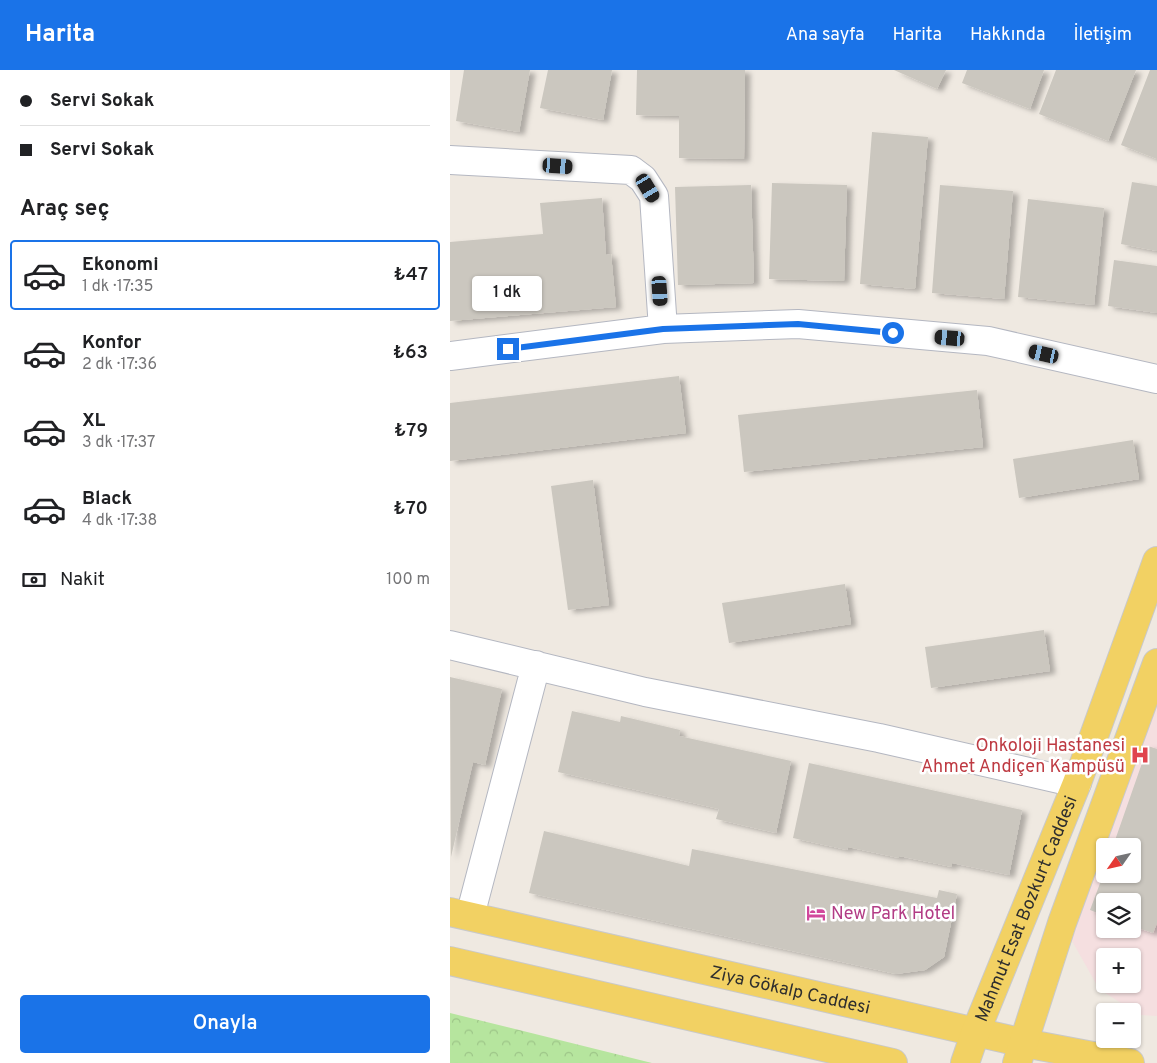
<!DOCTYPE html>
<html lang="tr">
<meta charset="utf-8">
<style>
body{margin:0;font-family:Overpass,sans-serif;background:#f6f6f6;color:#202124;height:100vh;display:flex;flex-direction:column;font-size:19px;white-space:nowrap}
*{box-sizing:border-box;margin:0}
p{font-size:16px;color:#757577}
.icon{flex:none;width:28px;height:28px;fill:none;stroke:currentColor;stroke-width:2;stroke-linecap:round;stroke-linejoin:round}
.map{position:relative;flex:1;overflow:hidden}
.side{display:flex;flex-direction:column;background:#fff;width:450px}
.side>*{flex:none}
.hud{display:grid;align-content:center;height:110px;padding:0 20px;background:#fff}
.needle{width:32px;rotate:236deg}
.controls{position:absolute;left:646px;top:768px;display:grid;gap:10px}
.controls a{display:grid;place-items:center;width:45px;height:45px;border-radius:5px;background:#fff;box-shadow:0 1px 4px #0004;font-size:25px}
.end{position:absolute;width:22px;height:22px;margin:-11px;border:6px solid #1a73e8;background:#fff;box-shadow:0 0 0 2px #fff}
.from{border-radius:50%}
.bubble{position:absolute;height:35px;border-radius:5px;background:#fff;box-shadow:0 1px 4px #0004;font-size:16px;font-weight:600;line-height:35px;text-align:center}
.car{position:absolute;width:15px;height:30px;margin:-15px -8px;border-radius:6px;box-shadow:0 0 4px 1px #0007;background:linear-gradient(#222 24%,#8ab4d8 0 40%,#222 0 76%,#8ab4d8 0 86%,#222 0)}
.hud b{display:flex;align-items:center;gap:18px;height:48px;font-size:19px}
.hud b+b{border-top:1px solid #e0e0e0}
.hud i{width:12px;height:12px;background:#202124}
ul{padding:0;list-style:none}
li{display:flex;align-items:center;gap:15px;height:70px;margin:0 10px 8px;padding:0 10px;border:2px solid transparent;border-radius:5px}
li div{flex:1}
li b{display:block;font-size:19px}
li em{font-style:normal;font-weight:600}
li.on{border-color:#1a73e8}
li>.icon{width:45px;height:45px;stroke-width:1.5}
h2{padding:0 20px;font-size:22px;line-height:60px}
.pay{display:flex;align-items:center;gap:12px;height:55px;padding:0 20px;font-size:19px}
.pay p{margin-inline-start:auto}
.cta{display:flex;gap:10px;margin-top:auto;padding:10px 20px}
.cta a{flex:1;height:58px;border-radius:5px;background:#1a73e8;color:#fff;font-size:20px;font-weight:600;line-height:58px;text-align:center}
header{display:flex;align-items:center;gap:30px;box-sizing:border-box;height:70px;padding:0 25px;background:#1a73e8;color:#fff}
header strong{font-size:24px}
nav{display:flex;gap:28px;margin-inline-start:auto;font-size:18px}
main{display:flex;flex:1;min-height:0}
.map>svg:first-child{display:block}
.medical{fill:#f5dfe0;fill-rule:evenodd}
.forest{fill:url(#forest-crowns)}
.building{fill:#cbc7bf;filter:url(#shadow)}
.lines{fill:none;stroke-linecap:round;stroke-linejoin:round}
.minor-casing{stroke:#b4b7c1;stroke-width:30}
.major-casing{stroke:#c9c9c9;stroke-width:30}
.minor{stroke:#fff;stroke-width:28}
.major{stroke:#f2d163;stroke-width:28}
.route{stroke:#1a73e8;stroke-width:6}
.labels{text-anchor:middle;stroke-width:5;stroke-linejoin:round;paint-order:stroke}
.health-label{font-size:18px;fill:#be3a42;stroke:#fff;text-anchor:end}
.street-label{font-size:18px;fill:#2e2e2e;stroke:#fff}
.hotel-label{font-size:18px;fill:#b23c85;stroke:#fff;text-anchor:start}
</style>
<header>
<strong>Harita</strong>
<nav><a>Ana sayfa</a><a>Harita</a><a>Hakkında</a><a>İletişim</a></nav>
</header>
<main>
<section class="side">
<div class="hud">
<b><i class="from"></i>Servi Sokak</b>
<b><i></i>Servi Sokak</b>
</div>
<h2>Araç seç</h2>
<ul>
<li class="on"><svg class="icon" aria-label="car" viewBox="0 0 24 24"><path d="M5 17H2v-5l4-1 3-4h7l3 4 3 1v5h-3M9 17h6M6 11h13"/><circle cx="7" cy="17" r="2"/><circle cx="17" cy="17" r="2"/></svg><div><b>Ekonomi</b><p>1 dk · 17:35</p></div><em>₺47</em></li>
<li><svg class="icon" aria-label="car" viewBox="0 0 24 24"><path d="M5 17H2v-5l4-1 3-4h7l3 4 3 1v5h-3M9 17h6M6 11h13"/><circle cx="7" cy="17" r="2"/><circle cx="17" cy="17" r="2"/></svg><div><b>Konfor</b><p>2 dk · 17:36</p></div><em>₺63</em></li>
<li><svg class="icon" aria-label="car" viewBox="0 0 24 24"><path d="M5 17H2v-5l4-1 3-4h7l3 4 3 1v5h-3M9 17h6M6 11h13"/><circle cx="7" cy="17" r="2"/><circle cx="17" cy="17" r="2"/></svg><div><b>XL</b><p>3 dk · 17:37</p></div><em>₺79</em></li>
<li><svg class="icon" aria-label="car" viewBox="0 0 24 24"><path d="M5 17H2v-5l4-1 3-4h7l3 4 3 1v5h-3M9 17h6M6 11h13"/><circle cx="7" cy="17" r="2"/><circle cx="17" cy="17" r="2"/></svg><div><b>Black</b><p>4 dk · 17:38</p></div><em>₺70</em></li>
</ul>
<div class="pay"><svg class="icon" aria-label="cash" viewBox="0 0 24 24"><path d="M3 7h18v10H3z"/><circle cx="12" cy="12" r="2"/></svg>Nakit<p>100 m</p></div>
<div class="cta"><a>Onayla</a></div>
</section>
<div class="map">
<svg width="707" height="993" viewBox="0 0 707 993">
<defs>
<pattern id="forest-crowns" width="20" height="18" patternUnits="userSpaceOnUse" patternTransform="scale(1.25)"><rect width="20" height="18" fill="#b6e59e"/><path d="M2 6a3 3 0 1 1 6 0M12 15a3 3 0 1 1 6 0" fill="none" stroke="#9dc588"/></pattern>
<filter id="shadow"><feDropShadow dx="5.5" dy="3" stdDeviation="2.5" flood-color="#0004"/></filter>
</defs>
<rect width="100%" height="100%" fill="#efe9e1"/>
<path class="medical" d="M707 593V946L690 945 649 919 612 853ZM655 776H682V804H655ZM655 831H682V859H655ZM655 886H682V914H655Z"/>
<path class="forest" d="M0 943 202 993H0Z"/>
<path class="building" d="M14 0H80L69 62 6 51Z
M98 0H162L153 50 90 38Z
M187 0H295L294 89 229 88V46L186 45Z
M444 0H496L487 19Z
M517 0H594L580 39 512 13Z
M606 0H686L658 71 589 44Z
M700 0H707V89L671 75Z
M422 62 478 67 465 219 410 214Z
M682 112 707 116V181L671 174Z
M322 113 397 115 394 211 319 209Z
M301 115 304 213 228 215 225 117Z
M490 115 563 121 554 229 482 223Z
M152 128 156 185 161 184 166 237 0 251V172L93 164 90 133Z
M578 129 654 138 644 235 568 227Z
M664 190 707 196V243L658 236Z
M229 306 236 363 0 391V333Z
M527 320 533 377 294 402 288 345Z
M683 370 689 409 569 428 563 389Z
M143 410 159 535 118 540 101 416Z
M395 514 401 554 279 573 272 533Z
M594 560 600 601 481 618 475 577Z
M0 607 52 619 35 695 23 692 1 787Z
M122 641 170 652 171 646 230 660 229 666 341 691 326 763 266 749 269 739 108 702Z
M698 676 707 679V853L703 863 682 856V831H655V846L640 840 655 800V804H682V776H663Z
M359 693 572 740 559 805 502 793V797L449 786V788L398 777 397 780 343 768Z
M94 761 239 796 242 779 487 828 489 820 507 824 494 887 475 900 446 904 79 823Z"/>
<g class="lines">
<g class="minor-casing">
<path id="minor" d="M0 90 181 100 193 109 204 126 213 259
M0 286 213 259 348 254 538 271 707 309
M0 575 195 622 429 668 627 713
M20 846 86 595"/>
</g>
<g class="major-casing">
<g id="major">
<path id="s1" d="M0 842 574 973 680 993"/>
<path d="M0 891 443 993"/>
<path id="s2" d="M515 993 526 961 627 713 707 491"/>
<path d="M567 993 612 853 707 593"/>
</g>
</g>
<use href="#minor" class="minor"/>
<use href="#major" class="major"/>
</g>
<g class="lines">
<path class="route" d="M58 279 213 259 348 254 443 263"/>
</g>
<defs>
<g id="hospital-bare" transform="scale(1.5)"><path d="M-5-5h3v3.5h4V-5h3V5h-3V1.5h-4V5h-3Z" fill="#e0444e" stroke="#fff" stroke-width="2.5" paint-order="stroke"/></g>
<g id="hotel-bare" transform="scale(1.5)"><path d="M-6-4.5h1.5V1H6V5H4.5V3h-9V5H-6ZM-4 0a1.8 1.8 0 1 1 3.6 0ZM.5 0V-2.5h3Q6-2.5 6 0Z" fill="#d1479c" stroke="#fff" stroke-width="2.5" paint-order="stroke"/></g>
</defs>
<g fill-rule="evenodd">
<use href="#hospital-bare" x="690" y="685"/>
<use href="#hotel-bare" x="366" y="843"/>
</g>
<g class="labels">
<g class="health-label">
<text x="675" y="681">Onkoloji Hastanesi<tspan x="675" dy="21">Ahmet Andiçen Kampüsü</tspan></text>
</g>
<g class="street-label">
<text dy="6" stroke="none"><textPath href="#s2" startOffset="166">Mahmut Esat Bozkurt Caddesi</textPath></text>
<text dy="6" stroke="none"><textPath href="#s1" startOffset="349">Ziya Gökalp Caddesi</textPath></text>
</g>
<g class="hotel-label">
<text x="381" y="849">New Park Hotel</text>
</g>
</g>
</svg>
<div class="controls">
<a><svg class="needle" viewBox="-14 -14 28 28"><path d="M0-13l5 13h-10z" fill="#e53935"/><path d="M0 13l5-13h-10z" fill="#757577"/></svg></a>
<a><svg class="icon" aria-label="layers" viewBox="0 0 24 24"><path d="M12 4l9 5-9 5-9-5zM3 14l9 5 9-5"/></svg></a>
<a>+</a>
<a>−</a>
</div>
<i class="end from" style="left:443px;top:263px"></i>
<i class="end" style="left:58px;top:279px"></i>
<div class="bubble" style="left:22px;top:206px;width:70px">1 dk</div>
<i class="car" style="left:108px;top:96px;rotate:94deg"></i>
<i class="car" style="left:198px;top:118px;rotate:149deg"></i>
<i class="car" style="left:210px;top:221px;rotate:176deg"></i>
<i class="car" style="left:500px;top:268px;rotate:275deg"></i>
<i class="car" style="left:594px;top:284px;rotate:283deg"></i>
</div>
</main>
